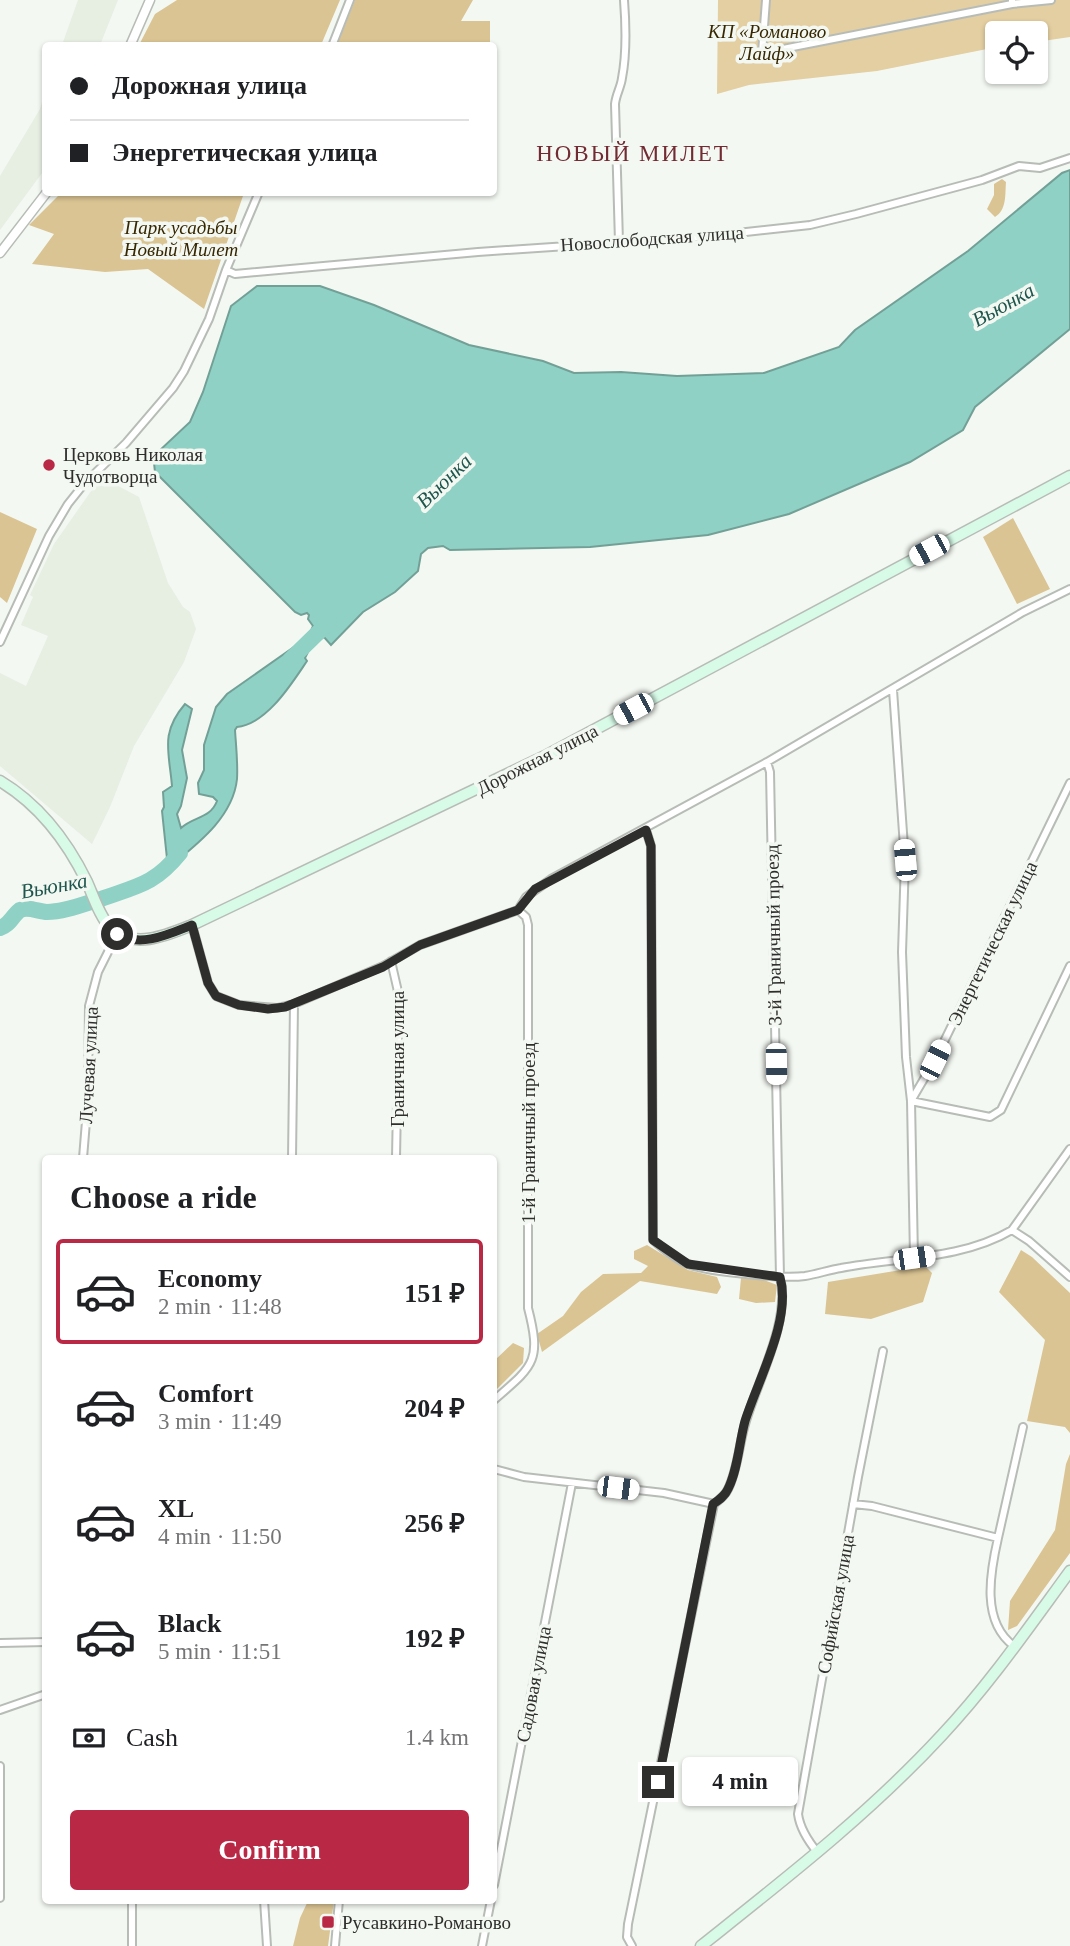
<!DOCTYPE html>
<meta charset="utf-8">
<style>
body{margin:0;font-family:"Times New Roman",serif;background:#f2f2f2;color:#202124;height:100vh;display:flex;flex-direction:column;font-size:26px;white-space:nowrap}
*{box-sizing:border-box;margin:0}
p{font-size:23px;color:#757577}
.icon{flex:none;width:38px;height:38px;fill:none;stroke:currentColor;stroke-width:2;stroke-linecap:round;stroke-linejoin:round}
.map{position:relative;flex:1;overflow:hidden}
.sheet{position:absolute;left:42px;top:1155px;width:455px;height:749px;display:flex;flex-direction:column;background:#fff;border-radius:7px;box-shadow:0 2px 5px #0004}
.sheet>*{flex:none}
.hud{position:absolute;left:42px;top:42px;width:455px;height:154px;border-radius:7px;box-shadow:0 2px 5px #0004;display:grid;align-content:center;height:154px;padding:0 28px;background:#fff}
.tools{position:absolute;left:985px;top:21px;display:grid;gap:14px}
.tools a{display:grid;place-items:center;width:63px;height:63px;border-radius:7px;background:#fff;box-shadow:0 2px 5px #0004;font-size:35px}
.end{position:absolute;width:32px;height:32px;margin:-16px;border:9px solid #2e2f2d;background:#fff;box-shadow:0 0 0 4px #fff}
.from{border-radius:50%}
.bubble{position:absolute;height:49px;border-radius:7px;background:#fff;box-shadow:0 2px 5px #0004;font-size:23px;font-weight:700;line-height:49px;text-align:center}
.car{position:absolute;width:21px;height:42px;margin:-21px -10px;border-radius:9px;box-shadow:0 0 5px 2px #0007;background:linear-gradient(#fff 24%,#345 0 40%,#fff 0 76%,#345 0 86%,#fff 0)}
.hud b{display:flex;align-items:center;gap:24px;height:66px;font-size:26px}
.hud b+b{border-top:2px solid #e0e0e0}
.hud i{width:18px;height:18px;background:#202124}
ul{padding:0;list-style:none}
li{display:flex;align-items:center;gap:21px;height:105px;margin:0 14px 10px;padding:0 14px;border:4px solid transparent;border-radius:7px}
li div{flex:1}
li b{display:block;font-size:26px}
li em{font-style:normal;font-weight:700}
li.active{border-color:#b92845}
li>.icon{width:63px;height:63px;stroke-width:1.5}
h2{padding:0 28px;font-size:32px;line-height:84px}
.pay{display:flex;align-items:center;gap:18px;height:77px;padding:0 28px;font-size:26px}
.pay p{margin-inline-start:auto}
.button{display:flex;gap:14px;margin-top:auto;padding:14px 28px}
.button a{flex:1;height:80px;border-radius:7px;background:#b92845;color:#fff;font-size:28px;font-weight:700;line-height:80px;text-align:center}
.map>svg:first-child{display:block}
.built{fill:#e7eee2}
.green{fill:#e3cfa1}
.forest{fill:#dac493}
.water{fill:#8fd1c5;stroke:#72a097;stroke-width:2}
.lines{fill:none;stroke-linecap:round;stroke-linejoin:round}
.river{stroke:#8fd1c5;stroke-width:16}
.minor-casing{stroke:#b8bcb7;stroke-width:10}
.tertiary-casing{stroke:#b8bcb7;stroke-width:11}
.secondary-casing{stroke:#b8bcb7;stroke-width:13}
.minor{stroke:#fff;stroke-width:6}
.tertiary{stroke:#fff;stroke-width:8}
.secondary{stroke:#d8fbe8;stroke-width:10}
.route{stroke:#2e2f2d;stroke-width:9}
.poi-dot{fill:#b92845;stroke:#f4f8f2;stroke-width:2.5}
.labels{text-anchor:middle;stroke-width:7;stroke-linejoin:round;paint-order:stroke}
.park-label{font-size:19px;font-style:italic;fill:#372700;stroke:#f4f8f2}
.street-label{font-size:19px;fill:#2e2f2d;stroke:#f4f8f2}
.poi-label{font-size:19px;fill:#2e2f2d;stroke:#f4f8f2;text-anchor:start}
.water-label{font-size:21px;font-style:italic;fill:#1e564d;stroke:#f4f8f2}
.quarter-label{font-size:23px;letter-spacing:2px;fill:#722b33;stroke:#f4f8f2}
</style>
<div class="map">
<svg width="1070" height="1946" viewBox="0 0 1070 1946">
<rect width="100%" height="100%" fill="#f4f8f2"/>
<path class="built" d="M78 0H118L100 45H62Z
M45 92V169L0 230V176L40 109Z
M101 477 139 497 168 583 183 607 190 612 196 629 184 662 134 746 110 807 92 844 0 766V673L26 686 48 636 21 625 33 597 30 595 54 544Z"/>
<path class="green" d="M718 0H1070V37L1036 42V33H998L997 47 877 71 749 85 717 94Z"/>
<path class="forest" d="M177 0H340L321 45H139L155 14Z
M355 0H473L461 21H490V45H337Z
M1002 179 1006 182C1005 194 1007 210 995 217L987 209 994 195V184Z
M61 193H244L204 309 148 269 105 272 32 264 54 234 29 225Z
M0 512 37 529 7 603 0 597Z
M1013 518 1050 589 1017 604 983 537Z
M647 1245 688 1270 717 1277 721 1287 717 1294 640 1281 542 1352 537 1334 563 1316 581 1292 603 1274 641 1273 648 1266 634 1259V1251Z
M1021 1250 1032 1257 1070 1293V1433L1065 1427 1027 1421 1045 1340 999 1292Z
M925 1266 932 1273 923 1302 871 1319 825 1314 828 1282Z
M741 1278 764 1280 777 1285 775 1302 756 1303 739 1299Z
M513 1343 524 1348 523 1363 494 1392V1361Z
M1070 1454V1553L1017 1626 1008 1630 1010 1601 1055 1530 1066 1464Z
M308 1901H334L328 1946H293L300 1918Z"/>
<path class="water" d="M1070 170V329L975 407 963 430 910 462 789 514 708 535 590 547 450 550 443 546 428 548 421 554 418 571 395 592 363 612 331 645 324 637 319 640 310 633 313 626 308 619 309 615 307 613 301 615 295 612 155 472 154 463 159 451 190 422 203 392 231 306 257 286H320L374 305 469 345 543 361 574 373 621 372 677 376 764 373 839 347 855 330 968 251 1062 173Z
M301 642 309 650 305 658 307 661C292 683 267 724 237 727L235 730C236 746 238 763 237 779 233 818 196 845 168 868L162 811 164 807 163 792 172 786C169 751 160 733 185 704L192 709 182 750 187 778 181 806 177 814 181 828C194 816 210 819 217 801L213 797 199 794 198 783 204 770V745L216 707 227 694Z"/>
<g class="lines">
<path class="river" d="M290 660 329 622
M0 928C10 925 12 916 20 910 28 906 39 912 47 912 64 912 84 904 101 899 137 886 154 885 180 853"/>
<g class="minor-casing">
<path id="minor" d="M766 0 762 53 1012 4
M1012 0V4L1051 0
M332 46 350 0
M619 242 615 104C616 94 621 87 622 78 627 52 626 26 624 0
M226 270 235 274 478 252 701 237 810 225 856 214 982 180 1019 166 1040 168 1070 158
M0 642 49 536 68 504 84 484 126 443 173 388 184 371 209 319 226 270 259 192
M893 690 905 861 902 952 906 1057 911 1101 914 1258
M1070 783 935 1060 911 1101 990 1117 1001 1110 1070 966
M646 830 651 846 653 1240C664 1249 675 1259 688 1264 708 1272 783 1279 805 1276 817 1274 829 1270 841 1268 898 1257 961 1260 1012 1230L1070 1149
M518 910 526 897 551 879 767 762 1023 612 1070 589
M192 925 208 983 216 996 239 1005 277 1008 294 1004 383 966 420 945 518 910
M391 961 399 996 396 1158
M83 1158 88 1097 89 1006 98 972 117 934
M292 1158 294 1004
M1012 1230 1029 1241 1070 1277
M494 1400C533 1366 542 1362 528 1308V925L526 917 518 910
M494 1469 524 1477 664 1493 714 1504
M853 1504 872 1506 998 1538C990 1573 981 1622 1014 1646
M998 1538 1023 1427
M0 1643 46 1642
M0 1710 46 1694
M0 1766V1898
M818 1853C808 1841 800 1829 798 1814L858 1477 883 1351
M494 1885 572 1483
M264 1900 267 1946
M132 1946V1900
M335 1946 339 1900
M482 1946 491 1900
M632 1946 627 1937 628 1924 714 1504C719 1500 725 1496 728 1489 738 1469 739 1443 746 1421 758 1380 791 1320 780 1277L770 772 767 762"/>
</g>
<g class="tertiary-casing">
<path id="tertiary" d="M130 46 150 0
M0 253 47 192"/>
</g>
<g class="secondary-casing">
<path id="secondary" d="M0 781C40 805 67 841 87 882 94 898 100 917 112 930 136 949 167 935 192 925L547 755 1070 476
M701 1946C785 1879 869 1814 942 1735 989 1685 1029 1627 1070 1571"/>
</g>
<use href="#minor" class="minor"/>
<use href="#tertiary" class="tertiary"/>
<use href="#secondary" class="secondary"/>
</g>
<g class="lines">
<path class="route" d="M117 934C141 948 169 934 192 925L208 983 216 996 239 1005 268 1009 285 1007 383 967 420 945 518 910 535 889 646 830 651 846 653 1240 688 1264 780 1277C792 1319 758 1380 745 1421 739 1443 738 1469 728 1489 725 1496 719 1500 713 1504L658 1782"/>
</g>
<g class="poi-dot">
<circle cx="49" cy="465" r="7"/>
<rect x="321" y="1915" width="14" height="14" rx="3.5"/>
</g>
<g class="labels">
<g class="park-label">
<text x="767" y="38">КП «Романово<tspan x="767" dy="22">Лайф»</tspan></text>
<text x="181" y="234">Парк усадьбы<tspan x="181" dy="22">Новый Милет</tspan></text>
</g>
<g class="street-label">
<text transform="translate(652 238) rotate(-4)" y="7">Новослободская улица</text>
<text transform="translate(537 759) rotate(-27)" y="7">Дорожная улица</text>
<text transform="translate(773 935) rotate(-91)" y="7">3-й Граничный проезд</text>
<text transform="translate(992 943) rotate(-64)" y="7">Энергетическая улица</text>
<text transform="translate(397 1059) rotate(-90)" y="7">Граничная улица</text>
<text transform="translate(88 1065) rotate(-87)" y="7">Лучевая улица</text>
<text transform="translate(528 1133) rotate(-90)" y="7">1-й Граничный проезд</text>
<text transform="translate(835 1604) rotate(-80)" y="7">Софийская улица</text>
<text transform="translate(533 1684) rotate(-79)" y="7">Садовая улица</text>
</g>
<g class="poi-label">
<text x="63" y="461">Церковь Николая<tspan x="63" dy="22">Чудотворца</tspan></text>
<text x="342" y="1929">Русавкино-Романово</text>
</g>
<g class="water-label">
<text transform="translate(1003 305) rotate(-29)" y="7">Вьюнка</text>
<text transform="translate(444 481) rotate(-44)" y="7">Вьюнка</text>
<text transform="translate(54 886) rotate(-10)" y="7">Вьюнка</text>
</g>
<g class="quarter-label">
<text x="633" y="161">НОВЫЙ МИЛЕТ</text>
</g>
</g>
</svg>
<div class="tools">
<a><svg class="icon" aria-label="locate" viewBox="0 0 24 24"><circle cx="12" cy="12" r="6"/><path d="M12 2v4M12 18v4M2 12h4M18 12h4"/></svg></a>
</div>
<i class="end from" style="left:117px;top:934px"></i>
<i class="end" style="left:658px;top:1782px"></i>
<div class="bubble" style="left:682px;top:1757px;width:116px">4 min</div>
<i class="car" style="left:929px;top:550px;rotate:242deg"></i>
<i class="car" style="left:633px;top:709px;rotate:242deg"></i>
<i class="car" style="left:905px;top:860px;rotate:355deg"></i>
<i class="car" style="left:935px;top:1060px;rotate:26deg"></i>
<i class="car" style="left:776px;top:1064px;rotate:179deg"></i>
<i class="car" style="left:914px;top:1258px;rotate:82deg"></i>
<i class="car" style="left:618px;top:1488px;rotate:97deg"></i>
<div class="hud">
<b><i class="from"></i>Дорожная улица</b>
<b><i></i>Энергетическая улица</b>
</div>
<section class="sheet">
<h2>Choose a ride</h2>
<ul>
<li class="active"><svg class="icon" aria-label="car" viewBox="0 0 24 24"><path d="M5 17H2v-5l4-1 3-4h7l3 4 3 1v5h-3M9 17h6M6 11h13"/><circle cx="7" cy="17" r="2"/><circle cx="17" cy="17" r="2"/></svg><div><b>Economy</b><p>2 min · 11:48</p></div><em>151 ₽</em></li>
<li><svg class="icon" aria-label="car" viewBox="0 0 24 24"><path d="M5 17H2v-5l4-1 3-4h7l3 4 3 1v5h-3M9 17h6M6 11h13"/><circle cx="7" cy="17" r="2"/><circle cx="17" cy="17" r="2"/></svg><div><b>Comfort</b><p>3 min · 11:49</p></div><em>204 ₽</em></li>
<li><svg class="icon" aria-label="car" viewBox="0 0 24 24"><path d="M5 17H2v-5l4-1 3-4h7l3 4 3 1v5h-3M9 17h6M6 11h13"/><circle cx="7" cy="17" r="2"/><circle cx="17" cy="17" r="2"/></svg><div><b>XL</b><p>4 min · 11:50</p></div><em>256 ₽</em></li>
<li><svg class="icon" aria-label="car" viewBox="0 0 24 24"><path d="M5 17H2v-5l4-1 3-4h7l3 4 3 1v5h-3M9 17h6M6 11h13"/><circle cx="7" cy="17" r="2"/><circle cx="17" cy="17" r="2"/></svg><div><b>Black</b><p>5 min · 11:51</p></div><em>192 ₽</em></li>
</ul>
<div class="pay"><svg class="icon" aria-label="cash" viewBox="0 0 24 24"><path d="M3 7h18v10H3z"/><circle cx="12" cy="12" r="2"/></svg>Cash<p>1.4 km</p></div>
<div class="button"><a>Confirm</a></div>
</section>
</div>
